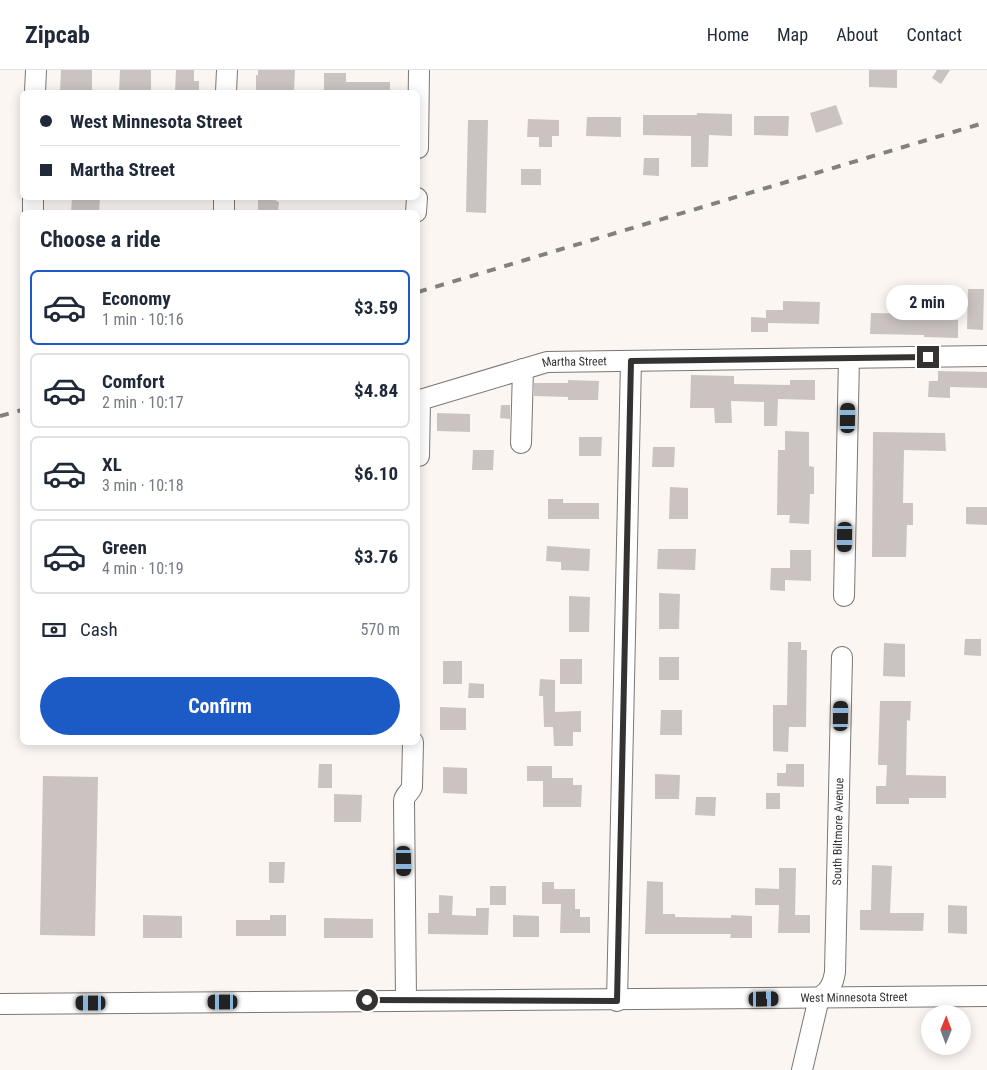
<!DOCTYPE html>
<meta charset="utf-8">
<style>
body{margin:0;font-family:"Roboto Condensed",sans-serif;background:#f2f2f3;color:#1f2937;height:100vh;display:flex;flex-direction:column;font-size:19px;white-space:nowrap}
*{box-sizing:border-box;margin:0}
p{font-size:16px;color:#747a83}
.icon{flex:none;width:28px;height:28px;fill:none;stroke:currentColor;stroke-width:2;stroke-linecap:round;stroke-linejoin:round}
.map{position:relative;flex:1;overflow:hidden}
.details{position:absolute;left:20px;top:140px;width:400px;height:535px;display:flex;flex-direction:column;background:#fff;border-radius:8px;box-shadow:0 2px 12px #0003}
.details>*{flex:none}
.guide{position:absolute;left:20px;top:20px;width:400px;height:110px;border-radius:8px;box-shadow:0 2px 12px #0003;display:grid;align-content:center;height:110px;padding:0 20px;background:#fff}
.needle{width:32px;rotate:1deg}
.controls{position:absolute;left:921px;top:935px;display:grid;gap:10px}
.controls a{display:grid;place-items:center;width:50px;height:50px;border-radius:50%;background:#fff;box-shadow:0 2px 12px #0003;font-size:25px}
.end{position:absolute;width:22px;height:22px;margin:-11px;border:6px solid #353331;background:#fff;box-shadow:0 0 0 2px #fff}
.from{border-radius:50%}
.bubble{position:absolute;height:35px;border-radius:18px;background:#fff;box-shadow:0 2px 12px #0003;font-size:16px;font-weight:700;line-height:35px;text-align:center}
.car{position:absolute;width:15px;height:30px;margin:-15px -8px;border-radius:6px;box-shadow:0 0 4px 1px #0007;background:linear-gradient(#222 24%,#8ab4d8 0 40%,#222 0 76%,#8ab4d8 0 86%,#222 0)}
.guide b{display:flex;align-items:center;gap:18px;height:48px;font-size:19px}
.guide b+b{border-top:1px solid #e0e1e3}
.guide i{width:12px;height:12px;background:#1f2937}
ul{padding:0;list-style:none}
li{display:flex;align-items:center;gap:15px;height:75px;margin:0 10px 8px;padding:0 10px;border:2px solid #e0e1e3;border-radius:8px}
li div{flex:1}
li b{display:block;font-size:19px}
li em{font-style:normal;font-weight:700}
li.current{border-color:#1c5ac6}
li>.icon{width:45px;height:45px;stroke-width:1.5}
h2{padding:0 20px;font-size:22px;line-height:60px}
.pay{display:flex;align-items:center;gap:12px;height:55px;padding:0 20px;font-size:19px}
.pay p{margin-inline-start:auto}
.primary-button{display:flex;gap:10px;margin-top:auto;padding:10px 20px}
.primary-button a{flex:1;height:58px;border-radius:30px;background:#1c5ac6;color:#fff;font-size:20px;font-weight:700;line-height:58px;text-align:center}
header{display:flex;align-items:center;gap:30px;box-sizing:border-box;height:70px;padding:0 25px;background:#fff;border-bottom:1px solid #e0e1e3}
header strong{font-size:24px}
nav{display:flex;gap:28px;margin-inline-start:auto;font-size:18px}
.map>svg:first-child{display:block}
.building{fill:#cac3c2}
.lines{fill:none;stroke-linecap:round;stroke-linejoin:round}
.minor-casing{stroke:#7c7774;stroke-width:22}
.minor{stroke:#fff;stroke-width:20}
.rail{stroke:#83807d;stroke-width:4;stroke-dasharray:9 9;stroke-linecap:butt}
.route{stroke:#353331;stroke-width:6}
.labels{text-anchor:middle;stroke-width:4.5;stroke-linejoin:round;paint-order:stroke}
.street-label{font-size:12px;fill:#353331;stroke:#fff}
</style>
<header>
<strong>Zipcab</strong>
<nav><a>Home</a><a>Map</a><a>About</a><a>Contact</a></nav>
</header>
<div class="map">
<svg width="987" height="1000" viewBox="0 0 987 1000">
<rect width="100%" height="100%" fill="#fbf6f2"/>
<path class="building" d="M61 0H92V22H60Z
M120 0H151V22H119Z
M176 0H194V11H199V22H175Z
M258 0H295L294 22H256V5H258Z
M869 0H897V18L869 17Z
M937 0H950L941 14 932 8Z
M324 3H346V12H390V22H340V20H324Z
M836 35 843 54 816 63 810 43Z
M697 43 732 44V66L709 65 708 97H691V66L643 65V45H697Z
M754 46H789L788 66 754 65Z
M587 47H621V67L586 66Z
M528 49 559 50V66H552V77H539V67H527Z
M468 50H488L486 143 466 142Z
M644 88H659V106L643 105Z
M521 99H541V115H521Z
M72 128H100L99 142H71Z
M258 128H276V131L279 132 278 142H258Z
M968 219H984L983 260 967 259Z
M783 231 820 232 819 254 768 253V262H751V247L766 248V240H783Z
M871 243 920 244V249L958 250V268L924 267V265L870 264Z
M938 301 987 302V318L950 317V328L928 327 929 311H938Z
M691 305 734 306V314L790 315V310H815V330L778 329 777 356H764V332L731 331 732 353H715L714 338H690Z
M568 310 599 311 598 330H568V327L534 326V313H568Z
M501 335H510V349L500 348Z
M437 343 470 344V362L437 361Z
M785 361 809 362V396L814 397V424H810L809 454 789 453 790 445H777L778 380H785Z
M873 362 945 363 946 381 904 380 903 433H913V455H907L906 487H872Z
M579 367H602L601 386H579Z
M653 377H675L674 397H652Z
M473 380H494L493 400H472Z
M670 417 688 418V449H669Z
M548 429H563V433H599V449H548Z
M966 437H987V455L966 454Z
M547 476 590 479 589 501 561 500V492L546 491Z
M658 479H696L695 500 657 499Z
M790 480H811V511L785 510V521L770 520 771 498H790Z
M659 523 680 524 679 559H659Z
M569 526 590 527 589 562H569Z
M965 569H981V586L964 585Z
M788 572H801V580H807L806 657H789L788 682 773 681V635H787Z
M884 573 905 574V607L883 606Z
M659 587H679V610H659Z
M560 589H582V614H560Z
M443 591H462V614H443Z
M540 609 555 610V642L581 641V662H573V676H554L553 657H544L543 626H539Z
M469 613 484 614V628H468Z
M880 631H911L910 651 907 650 906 705 946 706V728H909V734H876V716H886L887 695H878Z
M440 637 466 638V660H440Z
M661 640H682V665H660Z
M319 694H332V718H318Z
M786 694H804V717L777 716V703H786Z
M527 696H552V708H573V715H582L581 737H543V711H527Z
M443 697 467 698V724L443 723Z
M655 704 680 705 679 729H655Z
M43 706 98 707 95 866 40 865Z
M766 723H780V739H766Z
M334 724 362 725 361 752H334Z
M696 727H716L715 746 695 745Z
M269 792H285L284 813H269Z
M872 795 892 796 890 843H924L923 861 860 860V840H871Z
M779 798H796L795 845H810V863H778L779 835H755V818L779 819Z
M647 811 663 812V844H675V847L731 848V845L752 846V868H730L731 864H645Z
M542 812H554V819H575V839H580V847H590V863H560L561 834H542Z
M490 816H506V835H490Z
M439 825 453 826 452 845 476 846V838H489L488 865 428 864V843H439Z
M948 835 967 836V864L948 863Z
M143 845 182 846V868H143Z
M270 845H286V866H236V850H270Z
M513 845 539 846V867H513Z
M324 848 373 849V868H324Z"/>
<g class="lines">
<g class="minor-casing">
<g id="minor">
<path d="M35 22 36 0"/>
<path d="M226 22 227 0"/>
<path d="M418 78 419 0"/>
<path d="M33 142V128"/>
<path d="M224 142V128"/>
<path d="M416 142 417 128"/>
<path d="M521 373 523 299"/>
<path id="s1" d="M419 386 420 330 547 292 987 286"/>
<path d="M844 526 849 288"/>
<path d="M406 930 404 731C404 725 410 723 412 717L413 672"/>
<path d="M617 931 631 291"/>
<path id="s2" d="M0 934C329 931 658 930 987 926"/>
<path id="s3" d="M802 1000 819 928C829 921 833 915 835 902L842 587"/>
</g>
</g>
<use href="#minor" class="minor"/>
<path class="rail" d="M418 222 987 52
M0 346 22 340"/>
</g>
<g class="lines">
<path class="route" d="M367 930 617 931 631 291 928 287"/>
</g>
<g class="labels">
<g class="street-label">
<text dy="4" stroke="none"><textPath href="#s1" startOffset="216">Martha Street</textPath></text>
<text dy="4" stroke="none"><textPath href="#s3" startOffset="246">South Biltmore Avenue</textPath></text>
<text dy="4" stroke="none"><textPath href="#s2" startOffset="854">West Minnesota Street</textPath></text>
</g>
</g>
</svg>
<div class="controls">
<a><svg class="needle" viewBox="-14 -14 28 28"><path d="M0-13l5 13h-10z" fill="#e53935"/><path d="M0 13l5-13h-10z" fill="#747a83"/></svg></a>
</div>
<i class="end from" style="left:367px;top:930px"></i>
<i class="end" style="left:928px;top:287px"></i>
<div class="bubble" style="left:886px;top:215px;width:82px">2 min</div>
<i class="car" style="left:848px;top:348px;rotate:1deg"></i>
<i class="car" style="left:845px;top:467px;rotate:181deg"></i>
<i class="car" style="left:841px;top:646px;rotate:1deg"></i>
<i class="car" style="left:404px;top:791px;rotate:179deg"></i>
<i class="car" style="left:764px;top:929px;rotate:89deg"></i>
<i class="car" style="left:223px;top:932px;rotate:270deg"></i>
<i class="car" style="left:91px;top:933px;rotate:270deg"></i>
<div class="guide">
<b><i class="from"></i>West Minnesota Street</b>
<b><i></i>Martha Street</b>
</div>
<section class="details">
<h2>Choose a ride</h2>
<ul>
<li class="current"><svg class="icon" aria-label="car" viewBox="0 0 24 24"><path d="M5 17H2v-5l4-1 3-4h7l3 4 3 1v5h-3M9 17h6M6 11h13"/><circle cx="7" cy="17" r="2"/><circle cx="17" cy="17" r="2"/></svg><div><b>Economy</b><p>1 min · 10:16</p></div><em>$3.59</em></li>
<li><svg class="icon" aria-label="car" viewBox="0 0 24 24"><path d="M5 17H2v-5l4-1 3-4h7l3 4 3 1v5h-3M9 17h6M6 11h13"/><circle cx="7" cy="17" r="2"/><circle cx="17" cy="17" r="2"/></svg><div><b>Comfort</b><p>2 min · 10:17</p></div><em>$4.84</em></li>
<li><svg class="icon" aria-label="car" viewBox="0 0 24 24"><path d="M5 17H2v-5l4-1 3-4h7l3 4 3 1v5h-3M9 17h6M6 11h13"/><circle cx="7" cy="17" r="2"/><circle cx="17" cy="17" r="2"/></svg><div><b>XL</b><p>3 min · 10:18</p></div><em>$6.10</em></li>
<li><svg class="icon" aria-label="car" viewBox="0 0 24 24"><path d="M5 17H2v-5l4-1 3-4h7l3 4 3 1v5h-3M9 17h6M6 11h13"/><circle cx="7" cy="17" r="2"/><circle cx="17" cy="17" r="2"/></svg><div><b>Green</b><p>4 min · 10:19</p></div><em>$3.76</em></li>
</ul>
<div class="pay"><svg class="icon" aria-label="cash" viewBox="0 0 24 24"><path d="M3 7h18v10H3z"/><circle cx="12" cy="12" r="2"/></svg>Cash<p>570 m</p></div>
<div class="primary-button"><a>Confirm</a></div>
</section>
</div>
